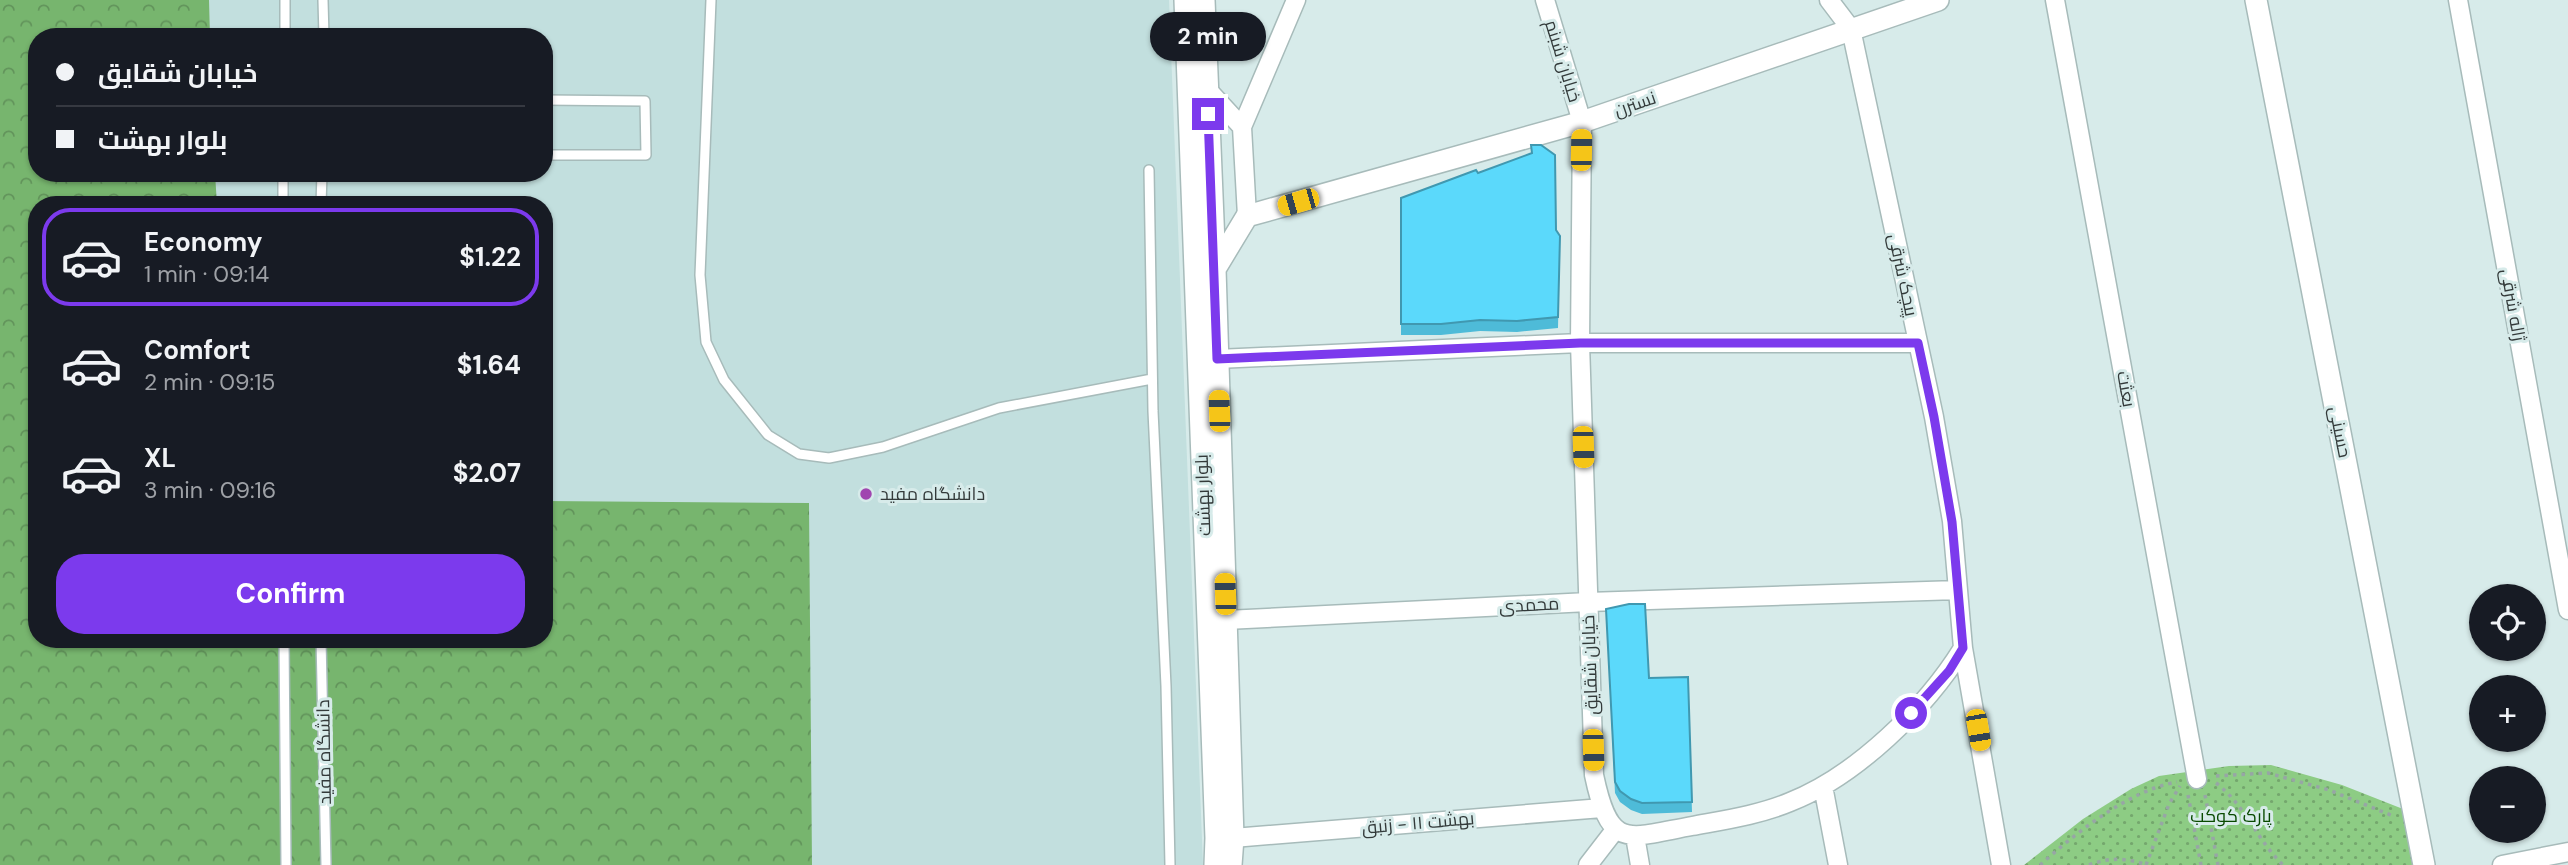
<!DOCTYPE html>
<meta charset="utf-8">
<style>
body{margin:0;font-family:"DM Sans",Cairo,sans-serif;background:#20242c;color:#f1f3f6;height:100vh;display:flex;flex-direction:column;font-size:26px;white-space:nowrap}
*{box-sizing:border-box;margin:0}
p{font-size:23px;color:#9ea1a6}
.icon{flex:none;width:38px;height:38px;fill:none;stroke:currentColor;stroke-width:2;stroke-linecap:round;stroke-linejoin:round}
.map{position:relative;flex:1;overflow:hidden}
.sheet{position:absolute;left:28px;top:196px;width:525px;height:452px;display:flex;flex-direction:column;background:#171b24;border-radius:28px;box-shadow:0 2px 5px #0004}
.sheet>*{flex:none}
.guide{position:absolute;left:28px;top:28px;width:525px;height:154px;border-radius:28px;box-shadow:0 2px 5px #0004;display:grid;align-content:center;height:154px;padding:0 28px;background:#171b24}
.tools{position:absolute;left:2469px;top:584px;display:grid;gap:14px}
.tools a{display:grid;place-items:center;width:77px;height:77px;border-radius:50%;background:#171b24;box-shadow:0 2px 5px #0004;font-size:35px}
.end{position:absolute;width:32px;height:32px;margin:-16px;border:9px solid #7c3aed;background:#fff;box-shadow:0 0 0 4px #fff}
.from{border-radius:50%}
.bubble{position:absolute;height:49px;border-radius:24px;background:#171b24;box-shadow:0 2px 5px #0004;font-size:23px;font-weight:700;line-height:49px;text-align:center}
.car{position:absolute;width:21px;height:42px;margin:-21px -10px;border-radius:9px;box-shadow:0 0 5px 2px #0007;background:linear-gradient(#f5c518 24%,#345 0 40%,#f5c518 0 76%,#345 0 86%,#f5c518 0)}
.guide b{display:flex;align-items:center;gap:24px;height:66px;font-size:26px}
.guide b+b{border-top:2px solid #363941}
.guide i{width:18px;height:18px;background:#f1f3f6}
ul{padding:12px 0 0;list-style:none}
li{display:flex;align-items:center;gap:21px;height:98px;margin:0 14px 10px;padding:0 14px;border:4px solid transparent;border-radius:28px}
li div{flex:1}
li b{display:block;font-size:26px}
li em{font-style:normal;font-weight:700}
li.current{border-color:#7c3aed}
li>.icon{width:63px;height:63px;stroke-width:1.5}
.primary-button{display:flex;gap:14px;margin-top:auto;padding:14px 28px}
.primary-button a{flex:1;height:80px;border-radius:28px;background:#7c3aed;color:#fff;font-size:28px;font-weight:700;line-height:80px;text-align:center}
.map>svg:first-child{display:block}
.built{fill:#c2dfde;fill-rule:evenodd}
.forest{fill:url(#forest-crowns)}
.park{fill:url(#park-dots)}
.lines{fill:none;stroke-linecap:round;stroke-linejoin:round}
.service-casing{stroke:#a7bbba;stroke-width:12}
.minor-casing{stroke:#a7bbba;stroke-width:21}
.tertiary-casing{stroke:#a7bbba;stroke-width:24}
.path{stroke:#97a6a5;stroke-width:3.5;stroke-dasharray:3.5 5;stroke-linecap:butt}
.service{stroke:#fff;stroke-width:9}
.minor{stroke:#fff;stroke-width:18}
.tertiary{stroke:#fff;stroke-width:21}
.wall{fill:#4ebbd8}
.building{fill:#5bd9fb;stroke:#4098b0;stroke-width:2}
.route{stroke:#7c3aed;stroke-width:9}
.poi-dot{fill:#a046b0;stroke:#d7ebea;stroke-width:2.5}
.labels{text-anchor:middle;stroke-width:6;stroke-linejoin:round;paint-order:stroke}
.street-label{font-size:18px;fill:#333a3a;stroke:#d7ebea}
.poi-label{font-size:18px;fill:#333a3a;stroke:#d7ebea;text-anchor:start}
.park-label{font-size:18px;fill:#084a00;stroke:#d7ebea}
</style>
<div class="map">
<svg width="2568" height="865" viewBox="0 0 2568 865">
<defs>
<pattern id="forest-crowns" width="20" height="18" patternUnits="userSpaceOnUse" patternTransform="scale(1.75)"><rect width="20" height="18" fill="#77b56e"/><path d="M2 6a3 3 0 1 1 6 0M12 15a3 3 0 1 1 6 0" fill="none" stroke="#62945b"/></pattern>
<pattern id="park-dots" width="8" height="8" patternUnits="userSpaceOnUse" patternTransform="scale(1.75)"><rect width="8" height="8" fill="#8dcc84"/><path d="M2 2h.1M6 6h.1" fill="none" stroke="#74a76d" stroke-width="1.8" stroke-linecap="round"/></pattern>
</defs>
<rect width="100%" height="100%" fill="#d7ebea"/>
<path class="built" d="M0 0H1169L1203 865H0ZM37 37H544V173H37ZM37 205H544V639H37Z"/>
<path class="forest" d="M0 0H209L210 37H37V173H215L217 205H37V639H544V501L809 503 812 865H0Z"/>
<path class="park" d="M2271 765 2342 785 2403 809 2413 865H2024L2083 819 2131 789 2159 776 2229 766Z"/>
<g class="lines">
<g class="service-casing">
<path id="service" d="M323 0 324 37
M711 0 700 275 706 342 724 380 768 435 799 454 829 458 883 447 999 408 1152 379
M285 37V0
M544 100 645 101 646 155H544
M1149 170 1153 411 1166 686 1170 865
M283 205V173
M321 205 322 173
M284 639 286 865
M321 639 326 865"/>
</g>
<g class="minor-casing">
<path id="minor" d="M1545 0 1582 122 1580 343 1594 775C1610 851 1626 838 1692 826 1724 820 1759 815 1790 802 1856 776 1926 708 1963 648
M1829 0 1851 29 1934 417 1952 521 1963 648 2001 865
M2055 0 2197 779
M2458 0 2568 610
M1206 88 1242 127
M1247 216 1242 127 1296 0
M1217 359 1580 343H1918
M1226 620 1588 602 1958 590
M1823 786 1838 865
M1635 836 1640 865
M1233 838 1602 808
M1588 865 1615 830
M2502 865 2568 852"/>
</g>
<g class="tertiary-casing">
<path id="tertiary" d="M1185 0 1216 838 1215 865
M1204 0 1215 269 1233 838 1231 865
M2256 0 2424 865
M1215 269 1247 216 1582 122 1938 0"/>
</g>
<path class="path" d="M2216 776 2268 773 2329 790 2393 816
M2216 783C2245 805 2257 840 2283 865
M2188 795 2201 865
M2205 795 2218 865
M2040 865C2076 833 2129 790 2177 782
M2089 865C2109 857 2127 858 2147 865
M2146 865 2169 804 2180 786"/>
<use href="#service" class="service"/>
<use href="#minor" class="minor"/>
<use href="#tertiary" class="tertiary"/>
</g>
<path class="wall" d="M1401 198 1556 230 1560 236 1558 328 1517 332 1480 331 1441 335H1401Z
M1606 609 1649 678 1688 677 1692 812 1642 814 1631 810 1620 802 1615 793Z"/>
<path class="building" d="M1531 145H1541L1555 155 1556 230 1560 236 1558 317 1517 321 1480 320 1441 324H1401V198L1476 170 1478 173 1532 153Z
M1629 604H1645L1649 678 1688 677 1692 802 1642 803 1631 799 1620 791 1615 782 1606 609Z"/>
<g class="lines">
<path class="route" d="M1208 114 1217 359 1580 343H1918L1934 417 1952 522 1963 648 1949 671 1911 713"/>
</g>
<circle class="poi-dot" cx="866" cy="494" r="7"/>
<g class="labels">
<g class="street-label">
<text transform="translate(1563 61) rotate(73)" y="6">خیابان شبنم</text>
<text transform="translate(1635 104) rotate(-19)" y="6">نسترن</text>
<text transform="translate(1903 275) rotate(78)" y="6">پیچک شرقی</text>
<text transform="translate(2513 305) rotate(80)" y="6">ژاله شرقی</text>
<text transform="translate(2126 389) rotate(80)" y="6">بعثت</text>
<text transform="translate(2340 432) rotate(79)" y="6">حسینی</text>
<text transform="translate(1203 495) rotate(-92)" y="6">بلوار بهشت</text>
<text transform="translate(1529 605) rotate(-3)" y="6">محمدی</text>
<text transform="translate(1590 665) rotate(-92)" y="6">خیابان شقایق</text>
<text transform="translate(324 752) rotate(-91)" y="6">دانشگاه مفید</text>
<text transform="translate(1418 823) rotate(-5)" y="6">بهشت ۱۱ - زنبق</text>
</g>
<g class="poi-label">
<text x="880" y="500">دانشگاه مفید</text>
</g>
<g class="park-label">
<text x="2231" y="822">پارک کوکب</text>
</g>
</g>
</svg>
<div class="tools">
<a><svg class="icon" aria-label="locate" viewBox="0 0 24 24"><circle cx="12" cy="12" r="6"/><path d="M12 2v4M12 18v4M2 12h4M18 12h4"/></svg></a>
<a>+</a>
<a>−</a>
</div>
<i class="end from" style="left:1911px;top:713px"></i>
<i class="end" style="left:1208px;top:114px"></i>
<div class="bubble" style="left:1150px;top:12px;width:116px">2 min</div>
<i class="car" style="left:1581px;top:150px;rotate:1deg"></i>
<i class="car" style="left:1298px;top:202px;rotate:254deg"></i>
<i class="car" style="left:1219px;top:411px;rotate:358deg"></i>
<i class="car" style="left:1583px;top:447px;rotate:178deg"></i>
<i class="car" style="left:1225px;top:594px;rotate:358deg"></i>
<i class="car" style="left:1978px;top:730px;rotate:170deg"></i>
<i class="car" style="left:1593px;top:750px;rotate:178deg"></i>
<div class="guide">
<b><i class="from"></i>خیابان شقایق</b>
<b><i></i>بلوار بهشت</b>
</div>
<section class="sheet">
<ul>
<li class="current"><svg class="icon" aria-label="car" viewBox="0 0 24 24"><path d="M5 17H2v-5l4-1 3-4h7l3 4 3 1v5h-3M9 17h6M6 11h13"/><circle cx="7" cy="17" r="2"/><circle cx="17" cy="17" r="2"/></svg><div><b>Economy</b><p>1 min · 09:14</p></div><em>$1.22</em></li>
<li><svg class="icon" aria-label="car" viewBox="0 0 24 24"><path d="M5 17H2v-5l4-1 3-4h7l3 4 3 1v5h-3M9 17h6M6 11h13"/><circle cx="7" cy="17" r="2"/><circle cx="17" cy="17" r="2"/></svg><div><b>Comfort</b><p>2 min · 09:15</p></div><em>$1.64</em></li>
<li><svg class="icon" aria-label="car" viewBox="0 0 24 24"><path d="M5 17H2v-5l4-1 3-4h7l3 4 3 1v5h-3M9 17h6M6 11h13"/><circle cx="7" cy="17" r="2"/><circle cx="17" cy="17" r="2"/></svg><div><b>XL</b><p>3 min · 09:16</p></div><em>$2.07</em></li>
</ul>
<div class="primary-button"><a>Confirm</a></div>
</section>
</div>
